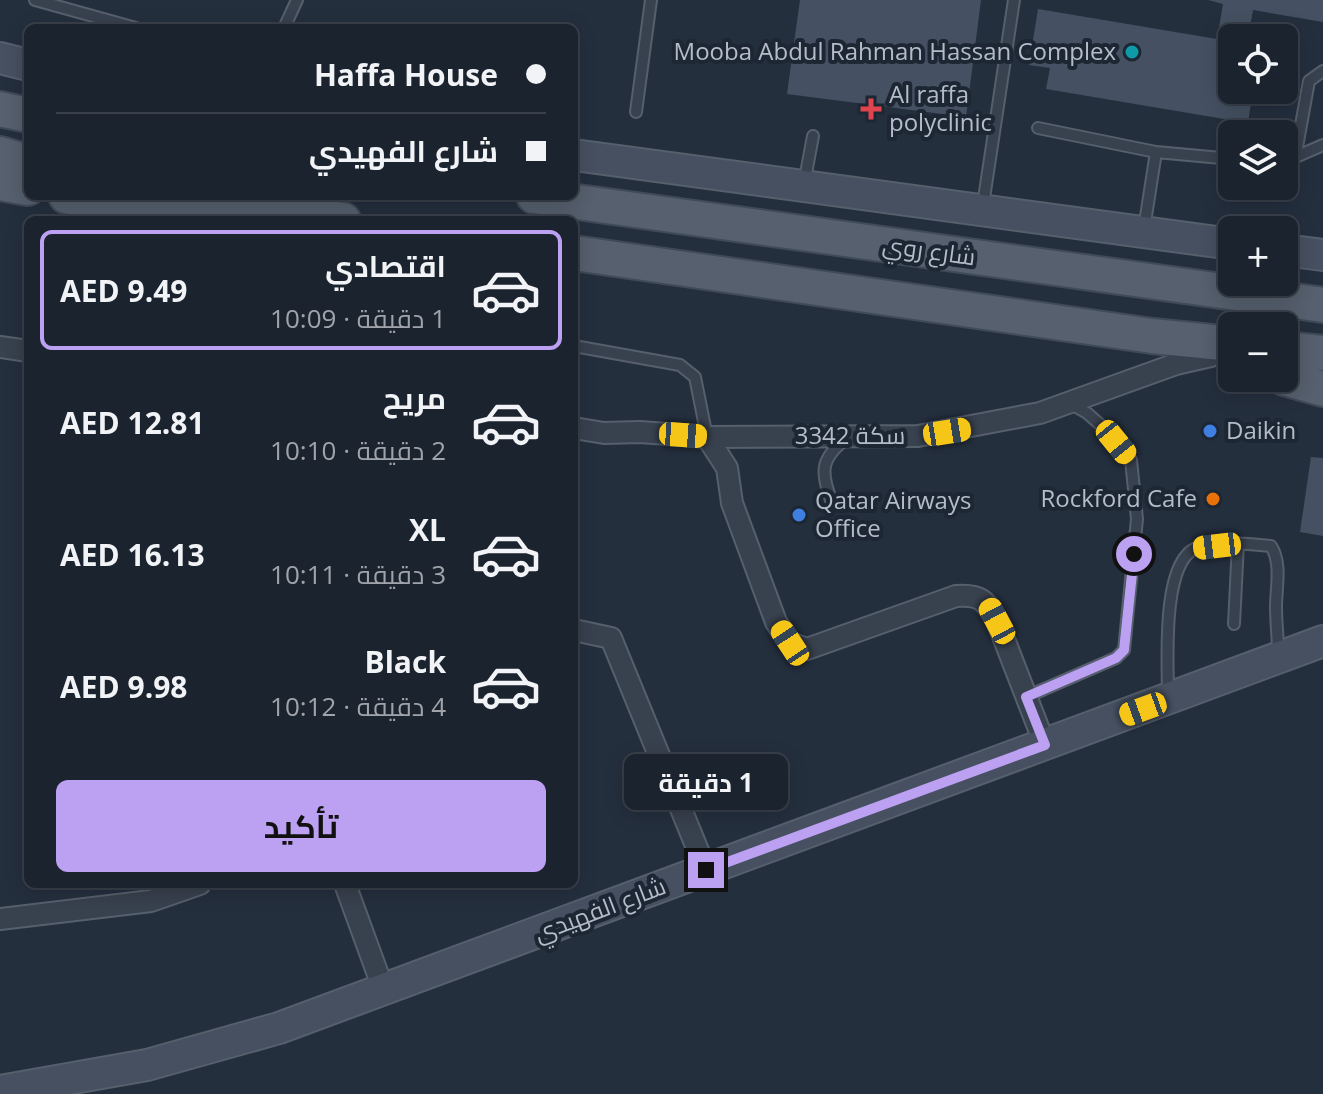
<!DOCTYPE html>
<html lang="ar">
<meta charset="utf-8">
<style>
body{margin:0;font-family:"Open Sans",Cairo,sans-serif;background:#282f3a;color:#f1f3f6;direction:rtl;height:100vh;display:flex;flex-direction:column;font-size:30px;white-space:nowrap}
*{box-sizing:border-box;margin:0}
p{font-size:26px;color:#a0a4aa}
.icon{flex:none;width:44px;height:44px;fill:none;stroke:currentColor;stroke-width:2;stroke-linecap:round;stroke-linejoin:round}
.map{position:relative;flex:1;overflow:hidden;direction:ltr}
.details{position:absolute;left:24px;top:216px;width:554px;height:672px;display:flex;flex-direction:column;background:#1b232e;border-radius:12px;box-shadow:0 4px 20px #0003,0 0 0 2px #39404a;direction:rtl}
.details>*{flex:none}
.top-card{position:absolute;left:24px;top:24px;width:554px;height:176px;border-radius:12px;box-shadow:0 4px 20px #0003,0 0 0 2px #39404a;direction:rtl;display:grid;align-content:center;height:176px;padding:0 32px;background:#1b232e}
.fabs{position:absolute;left:1218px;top:24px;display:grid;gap:16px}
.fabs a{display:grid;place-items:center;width:80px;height:80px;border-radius:12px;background:#1b232e;box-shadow:0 4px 20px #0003,0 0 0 2px #39404a;font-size:40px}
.end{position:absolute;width:36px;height:36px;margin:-18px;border:10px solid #bca0f2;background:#111;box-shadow:0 0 0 4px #111}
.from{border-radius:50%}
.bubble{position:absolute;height:56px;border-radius:12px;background:#1b232e;box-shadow:0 4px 20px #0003,0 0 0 2px #39404a;font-size:26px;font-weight:700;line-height:56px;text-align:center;direction:rtl}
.car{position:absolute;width:24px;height:48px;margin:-24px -12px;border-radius:10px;box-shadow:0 0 6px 2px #0007;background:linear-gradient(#f5c518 24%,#345 0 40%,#f5c518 0 76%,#345 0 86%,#f5c518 0)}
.top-card b{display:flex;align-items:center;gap:28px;height:76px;font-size:30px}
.top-card b+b{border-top:2px solid #39404a}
.top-card i{width:20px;height:20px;background:#f1f3f6}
ul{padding:14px 0 0;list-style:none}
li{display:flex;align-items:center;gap:24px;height:120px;margin:0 16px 12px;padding:0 16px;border:4px solid transparent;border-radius:12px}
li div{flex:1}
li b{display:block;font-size:30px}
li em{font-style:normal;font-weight:700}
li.selected{border-color:#bca0f2}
li>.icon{width:72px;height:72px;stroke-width:1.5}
.button{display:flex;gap:16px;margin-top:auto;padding:16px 32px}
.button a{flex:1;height:92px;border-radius:12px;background:#bca0f2;color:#111;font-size:32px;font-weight:700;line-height:92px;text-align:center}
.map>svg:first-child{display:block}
.building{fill:#455162}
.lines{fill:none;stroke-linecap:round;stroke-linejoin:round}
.lane-casing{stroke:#565f6c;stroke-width:14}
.street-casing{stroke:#565f6c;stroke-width:24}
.secondary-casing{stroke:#565f6c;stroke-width:34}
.primary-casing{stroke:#414a57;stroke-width:38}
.lane{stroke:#38414e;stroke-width:10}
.street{stroke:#38414e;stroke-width:20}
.secondary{stroke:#465061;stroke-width:30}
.primary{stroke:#56606e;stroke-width:34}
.route{stroke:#bca0f2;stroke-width:10}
.culture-dot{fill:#0f9aa8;stroke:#1d2633;stroke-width:3}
.health-dot{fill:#e0444e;stroke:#1d2633;stroke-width:3}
.shop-dot{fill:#3f7fe0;stroke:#1d2633;stroke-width:3}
.food-dot{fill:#e8710a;stroke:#1d2633;stroke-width:3}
.labels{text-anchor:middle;stroke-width:8;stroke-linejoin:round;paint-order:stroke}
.poi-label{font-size:24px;fill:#b4bcc9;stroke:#1d2633;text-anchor:start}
.street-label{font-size:24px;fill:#b4bcc9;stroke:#1d2633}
</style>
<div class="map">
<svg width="1323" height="1094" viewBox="0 0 1323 1094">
<rect width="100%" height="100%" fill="#242f3e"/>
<path class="building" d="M800 0H981L966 117 787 94Z
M1208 0H1323V22L1253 10 1248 38H1232V90H1253L1248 123 1046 89 1050 68 1029 65 1038 9 1217 39 1223 4Z
M1311 457 1323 458V536L1300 532Z"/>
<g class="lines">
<g class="lane-casing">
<path id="lane" d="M35 0 136 28
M284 28 297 0
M636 112 651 0
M1038 128 1156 152 1232 159
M1295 158 1309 81 1323 71
M1284 162 1323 145
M804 184 813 136
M983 205 1014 0
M1144 229 1156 152
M574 346 680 365 695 377 707 437
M832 503C822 474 818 460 846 439
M1234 624 1238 543
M1168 696C1168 663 1161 563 1196 548 1216 540 1249 544 1271 546 1282 563 1276 588 1276 607 1276 622 1278 637 1278 652
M1026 697 1116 658 1124 650 1137 519 1131 460 1104 428 1087 413 1071 404"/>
</g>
<g class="street-casing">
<path id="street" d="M0 347 28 351
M574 428 604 433 640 432 707 437 918 436 1040 413 1176 364 1211 356
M707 437 727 468 732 503 776 622 790 643 807 649 956 596C980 594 986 600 997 621L1045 745
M574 630 611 638 706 870
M345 884 384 991
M0 919 151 901 200 884"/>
</g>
<g class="secondary-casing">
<path id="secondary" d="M0 58 28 65
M574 155 1232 244
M1284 250 1323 255
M0 1091 147 1065 279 1028 1323 641"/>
</g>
<g class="primary-casing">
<path id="primary" d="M0 109 28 115
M0 154 28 162
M0 183 28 188
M66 196 112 205 197 203
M175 196 343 220
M534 196 1323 305
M574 253 1152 336 1232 344
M1284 349 1323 353
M1284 378 1323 389"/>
</g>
<use href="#lane" class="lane"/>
<use href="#street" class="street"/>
<use href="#secondary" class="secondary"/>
<use href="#primary" class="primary"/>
</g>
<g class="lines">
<path class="route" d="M706 870 1045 745 1026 697 1116 658 1124 650 1134 554"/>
</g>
<circle class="culture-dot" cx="1132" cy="52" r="8"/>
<path class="health-dot" d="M867 97h8v8h8v8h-8v8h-8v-8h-8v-8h8z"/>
<g class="shop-dot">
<circle cx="1210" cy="431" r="8"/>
<circle cx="799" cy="515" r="8"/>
</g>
<circle class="food-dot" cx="1213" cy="499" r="8"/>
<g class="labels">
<g class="poi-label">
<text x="1116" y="60" text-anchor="end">Mooba Abdul Rahman Hassan Complex</text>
<text x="889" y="103">Al raffa<tspan x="889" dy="28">polyclinic</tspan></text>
<text x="1226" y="439">Daikin</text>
<text x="1197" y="507" text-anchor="end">Rockford Cafe</text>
<text x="815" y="509">Qatar Airways<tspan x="815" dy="28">Office</tspan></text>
</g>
<g class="street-label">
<text transform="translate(929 251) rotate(8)" y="8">شارع روي</text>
<text x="850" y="444">سكة 3342</text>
<text transform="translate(600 910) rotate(-21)" y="8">شارع الفهيدي</text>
</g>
</g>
</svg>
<div class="fabs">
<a><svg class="icon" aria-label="locate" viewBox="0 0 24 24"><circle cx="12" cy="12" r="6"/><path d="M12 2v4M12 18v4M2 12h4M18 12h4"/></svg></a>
<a><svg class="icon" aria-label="layers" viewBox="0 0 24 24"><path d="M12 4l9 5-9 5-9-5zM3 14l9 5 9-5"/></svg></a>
<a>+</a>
<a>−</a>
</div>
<i class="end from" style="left:1134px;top:554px"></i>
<i class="end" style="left:706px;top:870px"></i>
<div class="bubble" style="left:624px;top:754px;width:164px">1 دقيقة</div>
<i class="car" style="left:947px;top:432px;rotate:81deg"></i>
<i class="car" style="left:683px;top:435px;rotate:94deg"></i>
<i class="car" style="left:1116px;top:442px;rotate:141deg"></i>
<i class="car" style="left:1217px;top:546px;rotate:263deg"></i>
<i class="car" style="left:997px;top:621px;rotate:332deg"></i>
<i class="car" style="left:790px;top:643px;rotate:327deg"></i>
<i class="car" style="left:1143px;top:709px;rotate:250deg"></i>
<div class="top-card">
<b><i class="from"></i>Haffa House</b>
<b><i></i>شارع الفهيدي</b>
</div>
<section class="details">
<ul>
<li class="selected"><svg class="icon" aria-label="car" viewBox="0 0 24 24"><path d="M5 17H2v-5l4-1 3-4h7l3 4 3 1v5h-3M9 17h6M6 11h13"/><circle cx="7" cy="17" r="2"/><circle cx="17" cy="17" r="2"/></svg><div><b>اقتصادي</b><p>1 دقيقة · 10:09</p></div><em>AED 9.49</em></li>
<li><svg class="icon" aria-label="car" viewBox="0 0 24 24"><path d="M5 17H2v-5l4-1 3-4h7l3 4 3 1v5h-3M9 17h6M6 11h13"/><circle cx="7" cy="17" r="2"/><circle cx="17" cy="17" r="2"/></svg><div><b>مريح</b><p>2 دقيقة · 10:10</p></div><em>AED 12.81</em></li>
<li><svg class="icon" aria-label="car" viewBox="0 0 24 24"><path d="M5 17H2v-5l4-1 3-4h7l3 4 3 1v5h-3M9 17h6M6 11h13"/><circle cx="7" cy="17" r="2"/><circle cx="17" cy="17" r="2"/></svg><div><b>XL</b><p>3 دقيقة · 10:11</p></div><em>AED 16.13</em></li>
<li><svg class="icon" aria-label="car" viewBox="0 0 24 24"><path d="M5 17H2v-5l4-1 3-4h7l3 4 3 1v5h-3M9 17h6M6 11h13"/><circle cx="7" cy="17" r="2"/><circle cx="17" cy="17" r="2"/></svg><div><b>Black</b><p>4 دقيقة · 10:12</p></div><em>AED 9.98</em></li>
</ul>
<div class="button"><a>تأكيد</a></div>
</section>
</div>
